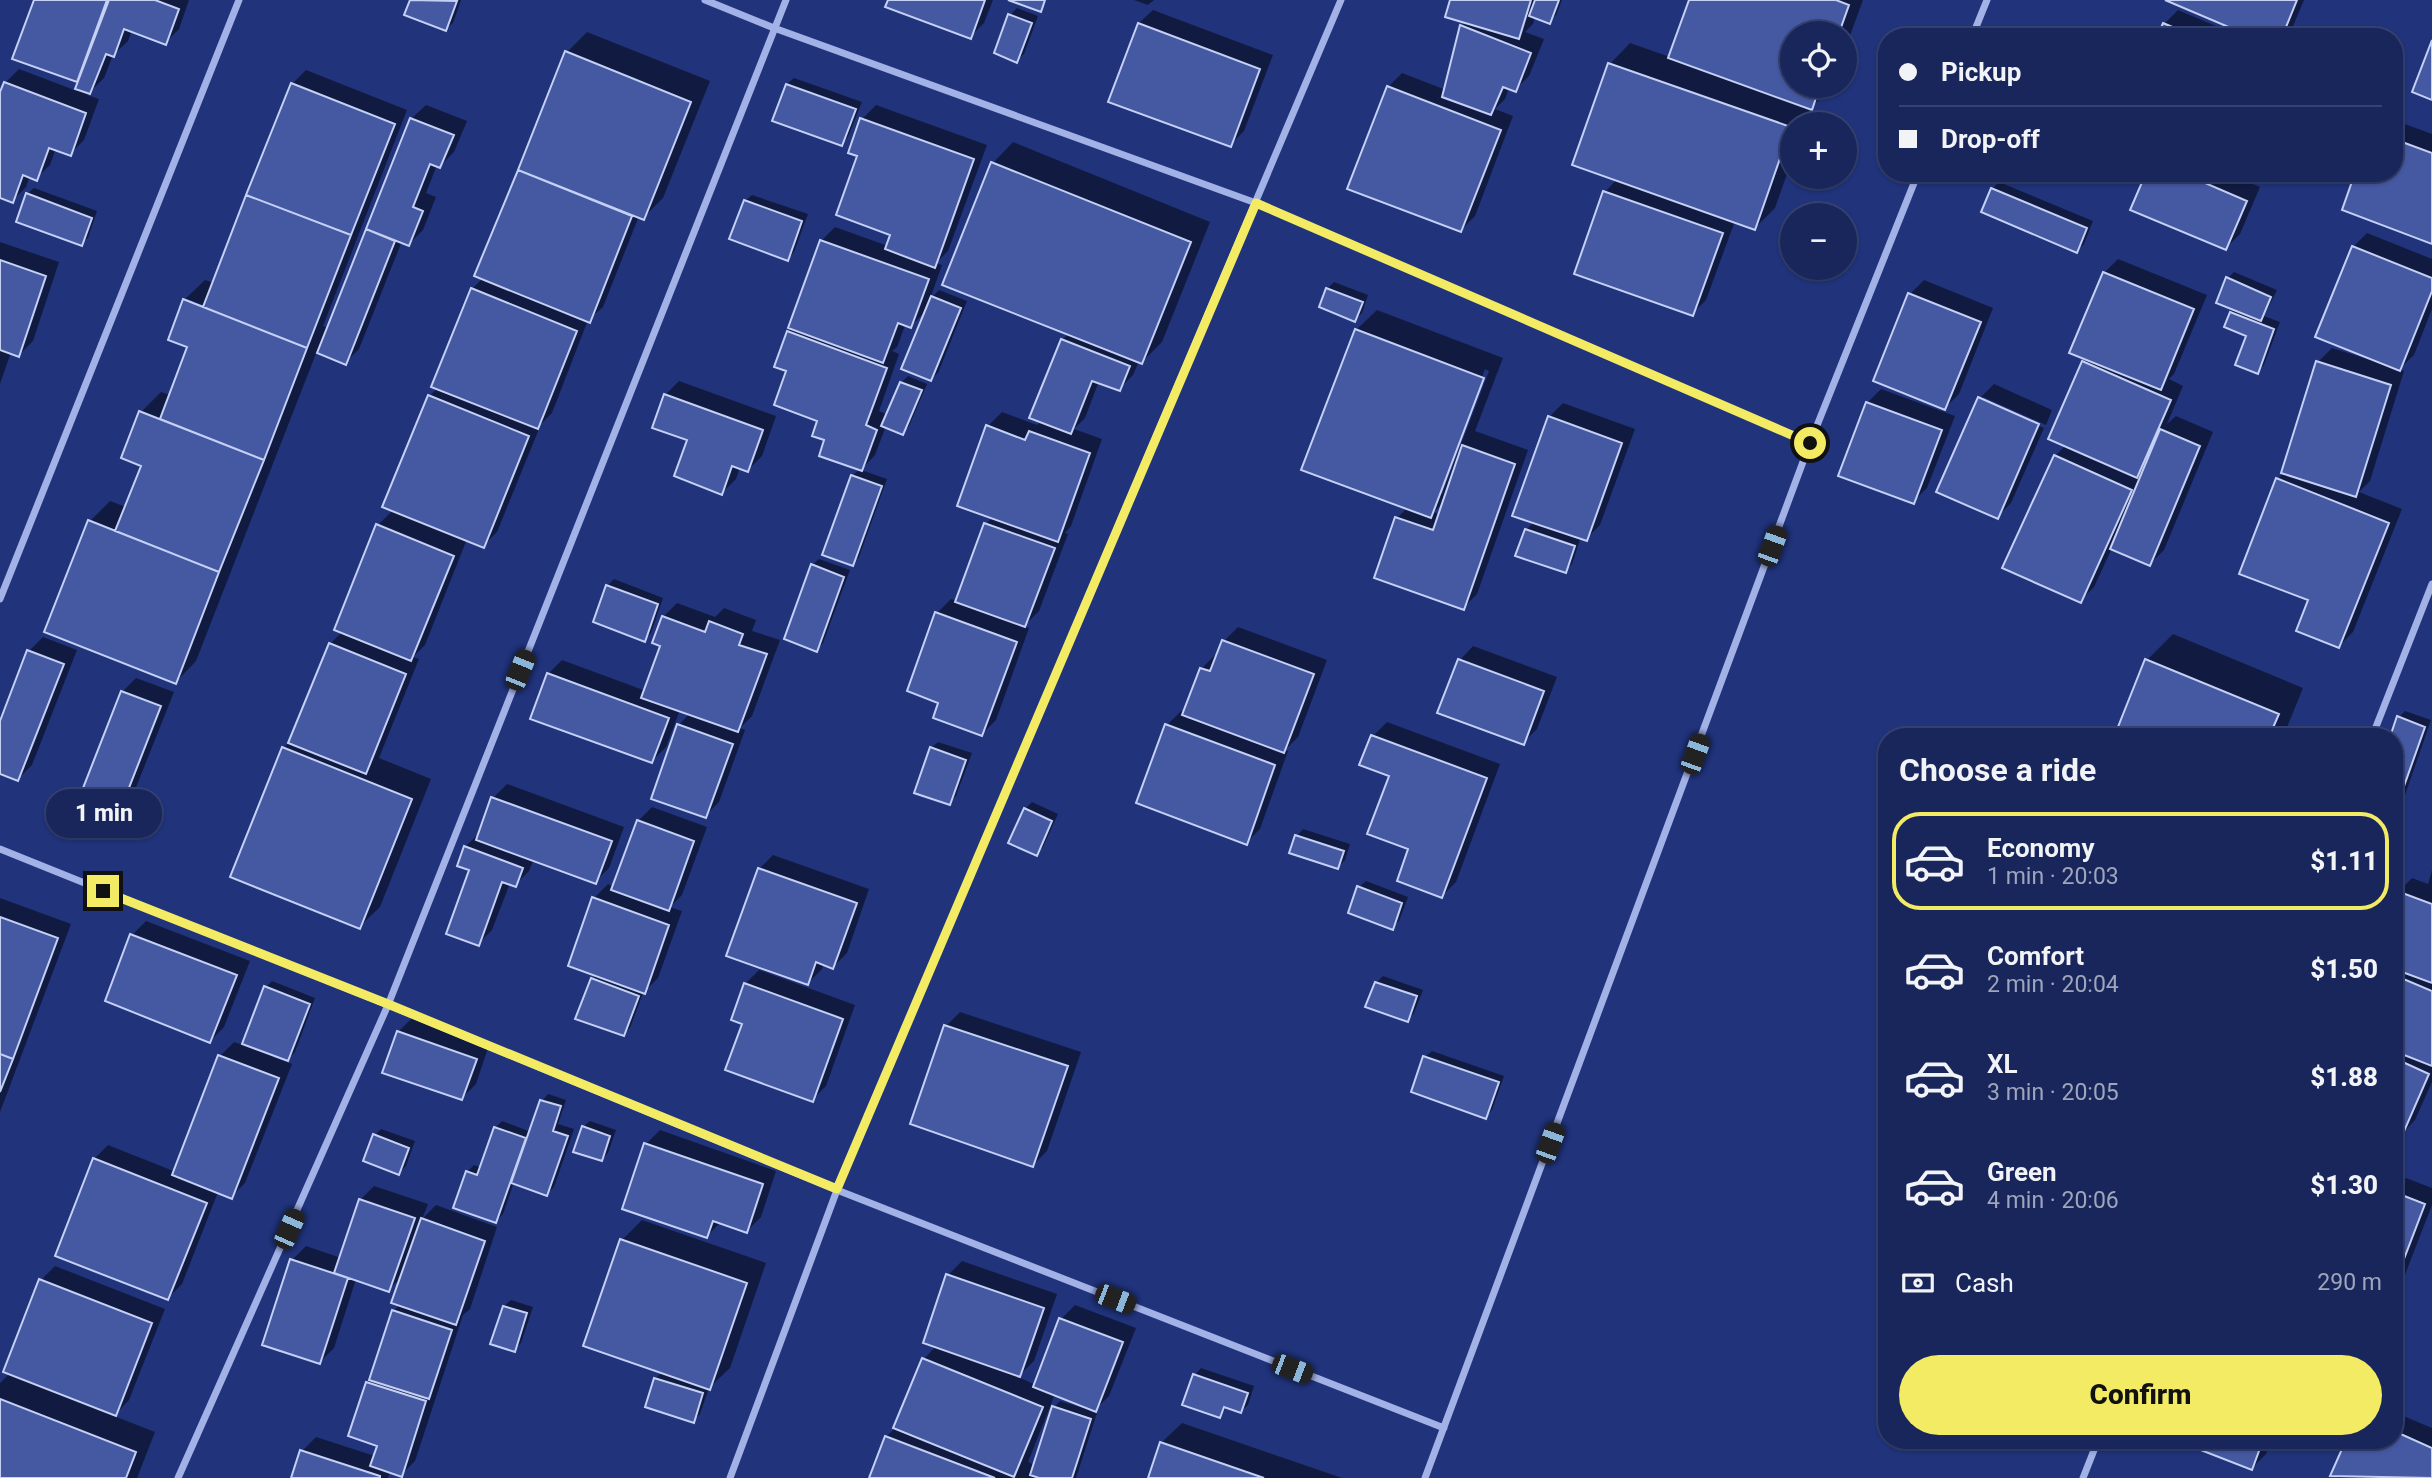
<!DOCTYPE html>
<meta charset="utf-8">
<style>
body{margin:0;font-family:Roboto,sans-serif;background:#212e62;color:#f1f3f6;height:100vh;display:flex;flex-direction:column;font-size:26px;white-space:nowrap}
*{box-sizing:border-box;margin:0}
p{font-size:23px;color:#9fa5bb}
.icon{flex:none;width:38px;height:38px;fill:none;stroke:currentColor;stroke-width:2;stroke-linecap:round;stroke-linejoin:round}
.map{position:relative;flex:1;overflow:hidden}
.sheet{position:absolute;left:1878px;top:728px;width:525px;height:721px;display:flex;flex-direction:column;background:#18265c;border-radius:28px;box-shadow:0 2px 5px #0004,0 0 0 2px #364372}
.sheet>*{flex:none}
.hud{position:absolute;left:1878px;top:28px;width:525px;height:154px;border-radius:28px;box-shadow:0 2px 5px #0004,0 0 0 2px #364372;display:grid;align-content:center;height:154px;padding:0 21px;background:#18265c}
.tools{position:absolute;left:1780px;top:21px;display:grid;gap:14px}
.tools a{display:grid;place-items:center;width:77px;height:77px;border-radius:50%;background:#18265c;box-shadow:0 2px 5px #0004,0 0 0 2px #364372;font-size:35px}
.end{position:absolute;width:32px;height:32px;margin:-16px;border:9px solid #f3eb63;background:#111;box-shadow:0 0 0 4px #111}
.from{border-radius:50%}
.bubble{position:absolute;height:49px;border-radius:24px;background:#18265c;box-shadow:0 2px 5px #0004,0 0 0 2px #364372;font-size:23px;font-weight:800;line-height:49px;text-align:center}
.car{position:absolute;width:21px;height:42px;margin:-21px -10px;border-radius:9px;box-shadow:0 0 5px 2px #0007;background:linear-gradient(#222 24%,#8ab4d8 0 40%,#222 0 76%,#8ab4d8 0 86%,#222 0)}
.hud b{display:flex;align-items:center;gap:24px;height:66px;font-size:26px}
.hud b+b{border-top:2px solid #364372}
.hud i{width:18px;height:18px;background:#f1f3f6}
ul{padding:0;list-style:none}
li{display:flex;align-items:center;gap:21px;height:98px;margin:0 14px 10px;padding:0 7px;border:4px solid transparent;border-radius:28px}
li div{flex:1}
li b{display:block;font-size:26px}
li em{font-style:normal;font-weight:800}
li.active{border-color:#f3eb63}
li>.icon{width:63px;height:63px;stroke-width:1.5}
h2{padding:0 21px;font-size:32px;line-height:84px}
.pay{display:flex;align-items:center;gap:18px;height:77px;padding:0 21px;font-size:26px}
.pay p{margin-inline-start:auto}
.primary-button{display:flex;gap:14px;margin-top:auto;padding:14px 21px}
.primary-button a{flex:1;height:80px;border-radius:42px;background:#f3eb63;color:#111;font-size:28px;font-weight:800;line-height:80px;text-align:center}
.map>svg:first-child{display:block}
.shadow{fill:#0007;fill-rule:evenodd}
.building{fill:#4558a2;stroke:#c5d0f5;stroke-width:2}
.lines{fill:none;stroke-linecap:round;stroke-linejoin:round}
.minor{stroke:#a2b1e6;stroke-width:7}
.route{stroke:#f3eb63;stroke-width:9}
</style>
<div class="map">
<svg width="2432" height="1478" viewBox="0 0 2432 1478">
<rect width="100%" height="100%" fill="#20337b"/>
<path class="shadow" d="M36 0H189L179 29 165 43 132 30 128 41 113 55 104 78 87 95 99 99 84 140 70 154 56 148 50 165 36 178 30 176 26 187 12 201 0 196V97L5 83 19 69 77 91 80 82 14 58Z
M412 0H461L453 23 446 29 407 14Z
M890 0H993L984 23 970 37Z
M1134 0H1154L1148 5Z
M1452 0H1562L1556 15 1549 22 1535 17 1533 24 1525 32 1544 39 1529 76 1515 90 1509 88 1505 99 1495 109 1513 116 1475 216 1461 230 1388 87 1402 73 1446 90 1461 26 1466 21Z
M1690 0H1863L1844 52V33H1792V86H1832V88L1810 108 1805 124H1792V160L1775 208 1755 228 1735 221 1706 300 1692 314 1605 192 1617 179 1610 64 1630 43 1670 57Z
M2169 0H2304L2291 31 2285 37H2256Z
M1017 8 1038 16 1024 54 1017 60 1010 15Z
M1153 10 1273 55 1244 131 1230 145 1110 101 1139 23Z
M2178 10 2242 37H2159L2164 24Z
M587 32 710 81 663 198 643 218 639 216 603 307 588 320 552 413 541 424 497 532 483 546 467 539 425 645 413 657 419 659 379 758 431 779 380 907 359 927 283 748 291 741 330 644 342 632 378 525 393 510 429 396 438 388 472 289 483 278 477 275 567 52Z
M306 70 407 110 323 326 329 328 412 118 426 105 467 121 454 152 440 166 437 165 426 193 436 197 423 230 409 244 402 241 359 349 345 363 317 351 196 661 176 682 90 521 110 501 126 507 143 465 141 412 161 392 170 395 189 346 184 300 205 280 214 283 292 84ZM187 299 205 306V309L186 302Z
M794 78 862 102 848 137 842 144 787 84Z
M876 105 987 145 948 251 936 263 942 265 930 299 939 290 967 301 938 373 931 379 927 310 911 326 906 323 897 347 892 351 899 354 879 411 888 415 901 383 908 376 927 384 909 426 903 433 886 426 875 455 861 470 887 479 859 557 852 564V476L860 469 826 439 819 420 788 370V332L793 328 821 241 835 227 888 246 893 234 859 155 862 119Z
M2394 120 2432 134V242L2394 173Z
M1013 142 1210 222 1162 342 1142 362 1139 361 1133 375 1119 389 1099 381 1085 418 1074 429 1102 439 1071 526 1065 533 1068 534 1039 611 1024 626 1029 628 996 720 982 734 940 701 937 613 951 599 958 601 986 524 993 517 988 426 1002 412 1037 425 1041 421 1062 340 1069 333 993 163Z
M2148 173H2228L2260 187 2240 234 2226 248Z
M1999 182 2093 221 2084 244 2077 251 1992 189Z
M34 188 97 211 88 238 81 244 27 194Z
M752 195 808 214 794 252 788 259 745 201Z
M2367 233 2432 259V309L2414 355 2399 369 2404 371 2370 481 2359 492 2402 509 2353 632 2339 646 2310 599 2278 479 2284 472 2318 362 2332 348 2377 362 2353 247Z
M0 242 59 262 33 341 19 355 11 352 0 384Z
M2118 259 2207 295 2174 374 2169 379 2183 386 2167 424 2176 416 2213 432 2164 550 2150 564 2112 548 2094 587 2080 601 2055 456 2066 445 2084 362 2088 358 2104 273Z
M2234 272 2277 290 2264 316 2280 322 2264 365 2257 372 2249 335 2231 313 2235 309 2228 278Z
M1924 280 1993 308 1959 394 1945 408 1910 294Z
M1334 282 1368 295 1362 313 1355 320 1327 289Z
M1377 310 1503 358 1475 431 1528 450 1477 594 1463 608 1397 518 1407 508 1356 330ZM1485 369 1489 371 1442 494H1438ZM1444 502 1440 515 1434 512Z
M679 381 776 416 762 456 748 470 740 467 736 479 722 493 665 395Z
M1994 384 2052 410 2046 425 1983 397V401L2044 428 2011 503 1997 517 1980 398Z
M1881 389 1955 416 1927 488 1913 502 1867 403Z
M1563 403 1635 429 1600 525 1586 539 1581 537 1572 564 1565 571 1526 530 1535 521 1549 417Z
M819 559 850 570 823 643 816 650 812 565Z
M614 579 663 598 651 633 644 640 607 586Z
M677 603 715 617 724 608 756 620 752 631 780 640 752 716 740 728 745 730 719 802 705 816 679 725 690 713 680 710 666 747 652 761 548 674 562 660 646 691 662 645 663 617Z
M1238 627 1327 660 1298 737 1285 750 1288 751 1260 829 1246 843 1167 725 1181 711 1185 713 1201 669 1215 655 1218 656 1224 641Z
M2173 634 2303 688 2283 737H2115L2147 660Z
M43 637 77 650 32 765 18 779 0 772V726L29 651Z
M1473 646 1557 677 1537 729 1523 743 1460 660Z
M136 678 174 692 129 805 115 819 122 692Z
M2405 711 2431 720 2405 795 2398 801 2394 800 2399 717Z
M1387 722 1500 764 1456 882 1442 896 1410 848 1392 775 1373 736Z
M938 742 972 753 956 796 949 803 931 748Z
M507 784 624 827 609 868 595 882 534 859 529 871 515 885 510 883 492 930 478 944 471 869 465 847 479 833 493 798Z
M1032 802 1058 814 1043 847 1036 853 1025 809Z
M652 807 707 827 682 895 670 907 682 911 658 978 643 993 630 1028 623 1034 592 979 597 975 594 898 608 884 614 887 638 821Z
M1303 829 1350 844 1345 860 1338 867 1297 836Z
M773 855 869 889 847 953 833 967 824 963 822 969 808 983 759 869Z
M2432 870V1082L2415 1120 2402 1134 2394 1130V903L2398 892 2412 878 2428 884Z
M1366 881 1408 897 1399 921 1392 928 1359 887Z
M0 898 71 924 0 1112Z
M146 921 250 961 224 1027 210 1041 132 935Z
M759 970 855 1005 826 1086 812 1100 745 1023V984Z
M1383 976 1423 990 1414 1013 1408 1020 1376 983Z
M272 981 315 998 295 1052 288 1059 274 1054 273 1057 292 1064 245 1183 231 1197 218 1192 182 1284 168 1298 94 1159 108 1145 176 1172 220 1056 234 1042 243 1045 266 987Z
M960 1012 1081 1052 1047 1151 1033 1165 912 1123 946 1026Z
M412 1018 489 1045 476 1084 462 1098 398 1032Z
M1432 1051 1504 1076 1492 1110 1486 1117 1425 1057Z
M548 1094 566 1100 558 1124 574 1129 554 1187 547 1194 514 1182 503 1214 496 1221 467 1172 474 1165 482 1168 495 1128 502 1121 531 1132 542 1101Z
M590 1121 616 1130 608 1153 602 1159 583 1127Z
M381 1129 415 1141 406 1166 399 1173 375 1135Z
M660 1130 776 1171 761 1217 747 1231 721 1222 707 1236 646 1144Z
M2394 1145 2403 1148 2394 1177Z
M2406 1178 2432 1188V1205L2394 1303V1190Z
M374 1186 428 1204 422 1219 436 1205 497 1227 470 1309 463 1315 415 1461 401 1475 390 1471 388 1478H293L302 1451 316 1437 375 1456 379 1445 367 1383 372 1378 393 1311 401 1304 403 1276 388 1290 356 1279 334 1348 320 1362 292 1260 306 1246 341 1258 360 1200Z
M642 1220 766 1263 730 1368 709 1388 700 1414 693 1421 647 1406 656 1378 662 1372 622 1240Z
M962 1261 1057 1294 1034 1361 1018 1377 1036 1385 1061 1319 1075 1305 1136 1328 1109 1396 1094 1411 1097 1413 1076 1478 1039 1476 1038 1478H871L886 1437 895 1428 924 1359 936 1346 948 1275ZM1055 1394 1084 1405 1083 1408 1060 1401 1054 1407 1035 1465 1028 1462Z
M55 1266 165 1309 129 1400 114 1416 155 1432 137 1478H0V1383L10 1373 41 1280Z
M511 1300 533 1307 521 1343 514 1350 504 1306Z
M1201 1368 1254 1386 1248 1405 1241 1411 1227 1406 1220 1416 1195 1375Z
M2394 1412 2432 1428V1478H2338L2332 1475 2394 1440Z
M1182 1423 1342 1478H1149L1161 1443Z
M2180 1440H2271L2266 1454 2252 1468Z"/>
<path class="building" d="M34 0H107L77 82 12 59Z
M109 0H155L179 9 166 45 124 29 114 57 106 54 90 94 75 89Z
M410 0 457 1 446 31 404 15Z
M888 0H985L971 39 885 7Z
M1008 0H1045L1041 12Z
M1450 0H1531L1519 39 1445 17Z
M1535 0H1559L1550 24 1529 16Z
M1689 0H1836L1849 5 1839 33H1792V86H1820L1812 110 1668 58Z
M2165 0H2297L2282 37H2252Z
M1008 14 1032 23 1017 63 994 53Z
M1138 23 1260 69 1231 147 1108 102Z
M2163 23 2196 37H2157Z
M1460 25 1531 53 1516 92 1503 87 1491 115 1442 97Z
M2432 40V100L2412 92Z
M565 51 691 102 644 220 518 170Z
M1608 63 1791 127 1755 230 1572 165Z
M4 82 86 113 71 156 49 148 37 181 23 175 13 203 0 198V92Z
M291 83 395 124 351 235 246 195Z
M786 84 856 109 842 146 772 121Z
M1387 86 1501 130 1461 232 1347 189Z
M410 118 454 135 440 168 430 164 413 207 423 211 409 246 366 229Z
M860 118 974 159 935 268 885 249 890 235 836 215 857 156 848 153Z
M2394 139 2432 153V244L2342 210 2355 173H2394Z
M991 162 1191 242 1142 364 942 285Z
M518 170 632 216 590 323 474 276Z
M2146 173H2182L2247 201 2226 250 2130 210Z
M1991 188 2087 228 2077 253 1981 212Z
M1603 191 1723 233 1693 316 1574 274Z
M26 193 92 218 82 246 16 222Z
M246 195 351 235 307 348 203 307Z
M744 200 802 221 788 261 729 239Z
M366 229 395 241 346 365 317 353Z
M820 240 929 279 911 328 898 323 883 363 788 328Z
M2352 246 2432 278V291L2400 371 2315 337Z
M0 260 46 276 19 357 0 350Z
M2103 272 2194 309 2161 390 2069 353Z
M2226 277 2271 297 2261 321 2216 303Z
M471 288 577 331 538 429 431 387Z
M1326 288 1363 302 1355 322 1319 307Z
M1908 293 1981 322 1945 410 1873 381Z
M931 296 961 308 931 381 901 369Z
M183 299 307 348 264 460 160 419 187 347 168 340Z
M2230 312 2274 329 2258 374 2235 365 2246 336 2224 327Z
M1355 329 1484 378 1431 518 1301 470Z
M787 331 887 368 866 425 877 430 862 471 819 456 824 440 812 436 817 421 774 405 786 371 774 367Z
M1061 339 1130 366 1120 391 1092 381 1071 434 1029 418Z
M2082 361 2171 400 2137 478 2048 439Z
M2316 361 2391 385 2356 497 2281 473Z
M900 382 922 390 903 435 881 426Z
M664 394 763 430 748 472 732 466 722 495 674 476 687 440 652 428Z
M428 395 529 436 484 548 382 507Z
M1978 397 2039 424 1998 519 1936 492Z
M1866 402 1942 430 1914 504 1838 476Z
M139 411 264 460 219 572 115 531 141 466 121 458Z
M1548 416 1622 443 1587 541 1512 516Z
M986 425 1025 440 1029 431 1090 453 1058 542 957 506Z
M2160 429 2200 446 2150 566 2110 549Z
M1462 445 1515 464 1464 610 1374 578 1395 517 1433 530Z
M2054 455 2132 490 2081 603 2002 568Z
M851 475 882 486 853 566 822 555Z
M2276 478 2389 523 2339 648 2296 631 2308 600 2239 574Z
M88 520 219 572 176 684 44 632Z
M984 523 1055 548 1025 627 955 602Z
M376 524 454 556 411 661 334 630Z
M1525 529 1575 546 1566 573 1515 556Z
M811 564 844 577 817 652 784 639Z
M606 585 658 604 645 642 593 622Z
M935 612 1017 642 982 736 933 718 938 703 907 691Z
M662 616 705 632 709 621 743 634 739 645 767 654 738 732 641 698 660 646 652 643Z
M1222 640 1314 674 1284 753 1182 715 1200 668 1210 671Z
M329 643 406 674 366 774 288 743Z
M27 650 64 664 18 781 0 774V721Z
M1458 659 1544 691 1524 745 1437 713Z
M2145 659 2279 714 2269 737H2114Z
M547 673 669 718 652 763 530 719Z
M121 691 161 706 116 821 76 806Z
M2397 716 2425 727 2398 803 2394 802V737H2390Z
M677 724 733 744 706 818 651 799Z
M1165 724 1275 765 1247 845 1136 803Z
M1371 735 1487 778 1442 898 1397 881 1408 849 1367 834 1389 776 1359 765Z
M282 747 412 799 360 929 230 877Z
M930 747 966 760 950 805 914 793Z
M491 797 612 841 596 884 476 840Z
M1024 808 1052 821 1037 856 1008 843Z
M637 820 694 841 669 911 611 890Z
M1295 835 1344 851 1338 869 1289 853Z
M464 846 523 868 516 887 502 882 479 946 446 934 469 870 457 866Z
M758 868 857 903 833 969 816 962 808 985 726 956Z
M1357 886 1402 903 1393 930 1348 913Z
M2397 891 2432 904V983L2394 969V898Z
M592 897 669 925 645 994 568 966Z
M0 917 58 938 13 1059 0 1054Z
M130 934 237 975 210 1043 105 1001Z
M2394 975 2432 991V1066L2394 1051Z
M591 978 639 996 624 1036 575 1019Z
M1375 982 1417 996 1408 1022 1365 1007Z
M744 983 843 1019 813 1102 725 1070 742 1024 731 1020Z
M264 986 310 1004 288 1061 242 1044Z
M944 1025 1068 1066 1033 1167 910 1124Z
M397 1031 477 1059 462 1100 382 1073Z
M0 1054 13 1059 0 1092Z
M218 1055 279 1078 232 1199 172 1175Z
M1423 1056 1499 1082 1486 1119 1411 1092Z
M2394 1058 2429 1074 2402 1136 2394 1132Z
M540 1100 561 1106 553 1131 568 1136 547 1196 511 1183Z
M582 1126 610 1136 602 1161 573 1152Z
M494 1127 526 1138 496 1223 453 1208 466 1171 477 1175Z
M373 1134 409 1148 399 1175 363 1161Z
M644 1143 763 1184 747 1233 713 1221 707 1238 622 1209Z
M93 1158 207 1203 168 1300 55 1256Z
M2394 1192 2425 1204 2394 1285Z
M359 1199 415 1218 389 1292 334 1273Z
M421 1218 485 1241 456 1325 391 1303Z
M620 1239 747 1283 710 1390 583 1346Z
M290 1259 348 1278 320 1364 262 1345Z
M946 1274 1044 1308 1020 1377 923 1343Z
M39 1279 152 1323 116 1416 3 1372Z
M503 1306 527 1313 515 1352 490 1344Z
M392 1310 452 1330 429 1399 369 1380Z
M1059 1318 1123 1342 1096 1412 1033 1387Z
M922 1358 1043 1407 1014 1477 893 1428Z
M1193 1374 1248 1393 1241 1413 1224 1407 1220 1418 1182 1405Z
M654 1378 703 1393 694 1423 645 1407Z
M366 1382 426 1401 402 1477 370 1466 377 1446 348 1436Z
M0 1399 136 1452 126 1478H0Z
M1052 1406 1091 1419 1072 1478H1039L1030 1475Z
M2394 1431 2432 1448V1478L2330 1476 2346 1440H2394Z
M885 1436 995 1478H869Z
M2175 1440H2263L2252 1470Z
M1160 1442 1264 1478H1148Z
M300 1450 380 1476V1478H291Z"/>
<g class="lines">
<path class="minor" d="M705 0 774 28 1256 203 1810 443
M1972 37 1987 0
M0 599 239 0
M2372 737 2432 584
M0 849 388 1005 837 1190 1444 1428
M178 1478 388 1005 786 0
M730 1478 837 1190 1341 0
M1425 1478 1810 443 1918 173
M2083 1478 2098 1440"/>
</g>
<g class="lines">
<path class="route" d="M103 891 388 1004 837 1189 1256 203 1810 443"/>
</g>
</svg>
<div class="tools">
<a><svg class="icon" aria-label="locate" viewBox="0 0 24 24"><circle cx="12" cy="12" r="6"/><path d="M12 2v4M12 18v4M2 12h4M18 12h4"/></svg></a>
<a>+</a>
<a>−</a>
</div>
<i class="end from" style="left:1810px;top:443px"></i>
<i class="end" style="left:103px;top:891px"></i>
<div class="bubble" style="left:46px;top:789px;width:116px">1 min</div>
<i class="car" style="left:1772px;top:546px;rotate:20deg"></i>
<i class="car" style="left:520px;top:670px;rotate:22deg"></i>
<i class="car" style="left:1695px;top:754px;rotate:20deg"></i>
<i class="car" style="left:1550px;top:1143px;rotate:20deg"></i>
<i class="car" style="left:289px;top:1229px;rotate:24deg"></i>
<i class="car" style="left:1115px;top:1299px;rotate:111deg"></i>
<i class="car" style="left:1292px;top:1369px;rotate:111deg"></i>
<div class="hud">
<b><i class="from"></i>Pickup</b>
<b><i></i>Drop-off</b>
</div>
<section class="sheet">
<h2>Choose a ride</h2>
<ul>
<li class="active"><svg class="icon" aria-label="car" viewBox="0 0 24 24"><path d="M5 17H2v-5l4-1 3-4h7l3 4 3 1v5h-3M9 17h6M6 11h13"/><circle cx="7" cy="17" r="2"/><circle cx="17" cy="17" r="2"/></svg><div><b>Economy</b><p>1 min · 20:03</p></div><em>$1.11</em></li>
<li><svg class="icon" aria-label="car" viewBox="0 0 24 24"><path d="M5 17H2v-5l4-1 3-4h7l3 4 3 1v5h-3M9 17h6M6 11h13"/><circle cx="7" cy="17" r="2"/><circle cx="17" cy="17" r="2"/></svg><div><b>Comfort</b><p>2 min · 20:04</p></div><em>$1.50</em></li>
<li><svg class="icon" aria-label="car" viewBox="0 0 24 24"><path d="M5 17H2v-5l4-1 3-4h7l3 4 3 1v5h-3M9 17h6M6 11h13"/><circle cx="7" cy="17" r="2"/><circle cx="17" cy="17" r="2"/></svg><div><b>XL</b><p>3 min · 20:05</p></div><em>$1.88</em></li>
<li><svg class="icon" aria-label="car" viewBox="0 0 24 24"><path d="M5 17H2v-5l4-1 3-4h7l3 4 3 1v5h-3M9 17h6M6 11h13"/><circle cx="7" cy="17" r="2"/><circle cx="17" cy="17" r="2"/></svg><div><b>Green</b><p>4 min · 20:06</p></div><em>$1.30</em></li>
</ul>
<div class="pay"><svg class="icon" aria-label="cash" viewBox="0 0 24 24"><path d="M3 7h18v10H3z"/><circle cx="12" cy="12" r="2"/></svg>Cash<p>290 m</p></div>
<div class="primary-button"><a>Confirm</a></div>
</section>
</div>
